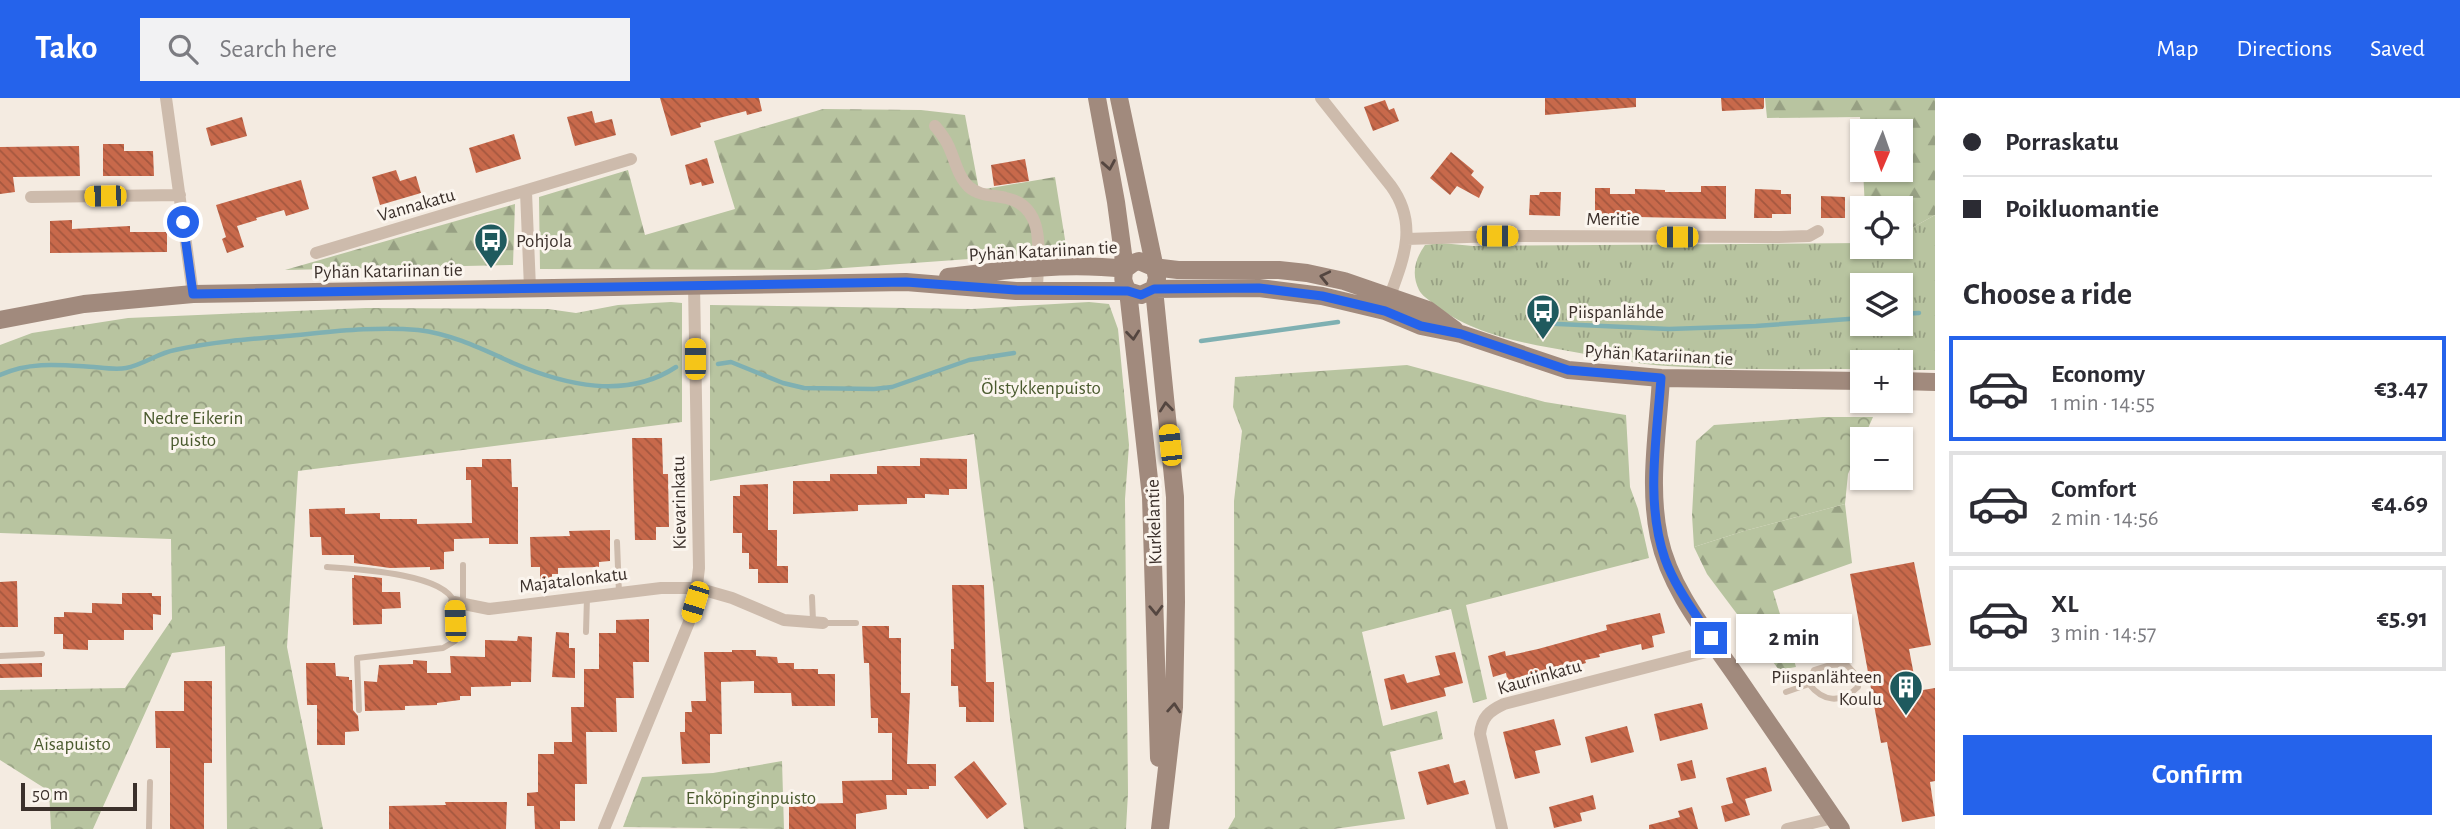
<!DOCTYPE html>
<meta charset="utf-8">
<style>
body{margin:0;font-family:"Alegreya Sans",sans-serif;background:#f2f2f3;color:#2b2b33;height:100vh;display:flex;flex-direction:column;font-size:26px;white-space:nowrap}
*{box-sizing:border-box;margin:0}
p{font-size:23px;color:#7c7c81}
.icon{flex:none;width:38px;height:38px;fill:none;stroke:currentColor;stroke-width:2;stroke-linecap:round;stroke-linejoin:round}
.map{position:relative;flex:1;overflow:hidden}
.drawer{display:flex;flex-direction:column;background:#fff;width:525px}
.drawer>*{flex:none}
.hud{display:grid;align-content:center;height:154px;padding:0 28px;background:#fff}
.needle{width:46px;rotate:182deg}
.buttons{position:absolute;left:1850px;top:21px;display:grid;gap:14px}
.buttons a{display:grid;place-items:center;width:63px;height:63px;border-radius:0px;background:#fff;box-shadow:0 2px 5px #0004;font-size:35px}
.scale{position:absolute;left:21px;bottom:18px;width:116px;box-sizing:border-box;padding-left:7px;border:4px solid #3b302b;border-top:0;font-size:19px;line-height:24px;white-space:nowrap;color:#3b302b;-webkit-text-stroke:5px #fbf5ee;paint-order:stroke}
.end{position:absolute;width:32px;height:32px;margin:-16px;border:9px solid #2563eb;background:#fff;box-shadow:0 0 0 4px #fff}
.from{border-radius:50%}
.bubble{position:absolute;height:49px;border-radius:0px;background:#fff;box-shadow:0 2px 5px #0004;font-size:23px;font-weight:700;line-height:49px;text-align:center}
.car{position:absolute;width:21px;height:42px;margin:-21px -10px;border-radius:9px;box-shadow:0 0 5px 2px #0007;background:linear-gradient(#f5c518 24%,#345 0 40%,#f5c518 0 76%,#345 0 86%,#f5c518 0)}
.hud b{display:flex;align-items:center;gap:24px;height:66px;font-size:26px}
.hud b+b{border-top:2px solid #e1e1e2}
.hud i{width:18px;height:18px;background:#2b2b33}
ul{padding:0;list-style:none}
li{display:flex;align-items:center;gap:21px;height:105px;margin:0 14px 10px;padding:0 14px;border:4px solid #e1e1e2;border-radius:0px}
li div{flex:1}
li b{display:block;font-size:26px}
li em{font-style:normal;font-weight:700}
li.selected{border-color:#2563eb}
li>.icon{width:63px;height:63px;stroke-width:1.5}
h2{padding:0 28px;font-size:32px;line-height:84px}
.button{display:flex;gap:14px;margin-top:auto;padding:14px 28px}
.button a{flex:1;height:80px;border-radius:0px;background:#2563eb;color:#fff;font-size:28px;font-weight:700;line-height:80px;text-align:center}
header{display:flex;align-items:center;gap:42px;box-sizing:border-box;height:98px;padding:0 35px;background:#2563eb;color:#fff}
header strong{font-size:33px}
nav{display:flex;gap:38px;margin-inline-start:auto;font-size:24px}
.search{width:490px;height:63px;background:#f2f2f3;display:flex;align-items:center;gap:18px;box-sizing:border-box;padding:0 24px;border-radius:0px;color:#7c7c81;font-size:26px}
main{display:flex;flex:1;min-height:0}
.map>svg:first-child{display:block}
.grass{fill:url(#grass-tufts);fill-rule:evenodd}
.forest{fill:url(#forest-firs)}
.park{fill:url(#park-crowns)}
.lines{fill:none;stroke-linecap:round;stroke-linejoin:round}
.stream{stroke:#7fb0b2;stroke-width:4.5}
.building{fill:url(#building-back-hatch)}
.lane{stroke:#cdbbac;stroke-width:6}
.street{stroke:#cdbbac;stroke-width:12}
.secondary{stroke:#a18a7d;stroke-width:18}
.oneway{stroke:#544640}
.route{stroke:#2563eb;stroke-width:9}
.labels{text-anchor:middle;stroke-width:6;stroke-linejoin:round;paint-order:stroke}
.street-label{font-size:19px;fill:#3b302b;stroke:#fbf5ee}
.poi-label{font-size:19px;fill:#3b302b;stroke:#fbf5ee;text-anchor:start}
.park-label{font-size:19px;fill:#4a5a2e;stroke:#fbf5ee}
</style>
<header>
<strong>Tako</strong>
<div class="search"><svg class="icon" aria-label="search" viewBox="0 0 24 24"><circle cx="10" cy="10" r="6"/><path d="M15 15l6 6"/></svg>Search here</div>
<nav><a>Map</a><a>Directions</a><a>Saved</a></nav>
</header>
<main>
<div class="map">
<svg width="1935" height="731" viewBox="0 0 1935 731">
<defs>
<pattern id="grass-tufts" width="24" height="20" patternUnits="userSpaceOnUse" patternTransform="scale(1.75)"><rect width="24" height="20" fill="#b8c4a0"/><path d="M3 7l-1-3M5 7V3M7 7l1-3M15 17l-1-3M17 17v-4M19 17l1-3" fill="none" stroke="#97a083"/></pattern>
<pattern id="forest-firs" width="22" height="20" patternUnits="userSpaceOnUse" patternTransform="scale(1.75)"><rect width="22" height="20" fill="#b8c4a0"/><path d="M5 1l3.5 6h-7zM16 11l3.5 6h-7z" fill="#97a083"/></pattern>
<pattern id="park-crowns" width="20" height="18" patternUnits="userSpaceOnUse" patternTransform="scale(1.75)"><rect width="20" height="18" fill="#b8c4a0"/><path d="M2 6a3 3 0 1 1 6 0M12 15a3 3 0 1 1 6 0" fill="none" stroke="#97a083"/></pattern>
<pattern id="building-back-hatch" width="6" height="6" patternUnits="userSpaceOnUse" patternTransform="scale(1.75)"><rect width="6" height="6" fill="#c8694b"/><path d="M-1 5l2 2M0 0l6 6M5-1l2 2" fill="none" stroke="#a4573f"/></pattern>
</defs>
<rect width="100%" height="100%" fill="#f4ebe1"/>
<path class="grass" d="M1935 117V272H1901L1900 264H1862V271C1803 271 1744 272 1685 269 1648 268 1611 261 1574 254 1524 245 1470 237 1430 203 1426 200 1421 196 1419 192 1411 176 1415 161 1425 147L1441 145 1473 148 1862 145V149H1900L1901 136ZM1862 187H1900V226H1862Z"/>
<path class="forest" d="M1765 0H1935V117L1901 136 1900 110H1865L1863 72H1900V33H1862V49L1860 19 1767 20Z
M823 11 921 12 965 17 979 92 1055 79 1067 154 816 172 540 171 539 99 628 72 645 137 735 111 714 43Z
M515 106 513 167 285 172Z
M1845 406 1852 465 1773 493 1796 569 1779 572 1707 476 1694 449 1744 433Z"/>
<path class="park" d="M671 204 682 205V324L298 373 287 549 323 731H227L225 548 172 555 93 731H51L49 693 0 662V592L125 590 172 521 171 441 0 435V247L32 235 128 220 366 210 548 211 576 215 618 207Z
M1089 204 1109 206 1118 231 1129 347 1125 401 1128 695 1126 731H1024L974 336 710 383V207L972 211Z
M1407 267 1545 304 1626 317 1630 389 1638 411 1649 460 1466 507 1487 601 1473 605 1451 511 1362 534 1383 628 1437 613 1443 641 1390 654 1405 721 1334 731H1228L1235 719 1234 403 1242 333 1233 309 1235 279Z
M1823 319H1873L1848 376 1845 406 1744 433 1694 449 1692 417 1696 343 1714 327Z
M782 663 784 731 623 729 642 679 713 675Z"/>
<g class="lines">
<path class="stream" d="M1900 216 1919 215
M1536 225 1669 231 1756 228 1862 220
M1201 243 1338 224
M718 266 731 264 783 285 804 290 874 291 892 289 969 262 1014 255
M0 277C31 263 61 267 94 269 104 270 116 272 126 270 143 267 158 255 175 252 211 244 249 241 286 238 330 234 374 228 418 232 452 236 482 251 513 265 565 287 626 302 676 269"/>
</g>
<path class="building" d="M660 0H759L762 13 747 17 746 13 700 25 701 29 671 38Z
M1545 0H1636V9L1545 17Z
M1721 0H1764V9L1763 11 1722 13Z
M1385 2 1389 12 1394 10 1399 23 1373 33 1364 9Z
M592 13 595 25 612 21 616 37 575 48 567 19Z
M242 19 247 38 211 48 206 30Z
M514 36 521 61 476 75 469 50Z
M103 46H124V53H153L154 78H103Z
M79 48 80 78 13 79 15 94 0 96V49Z
M1451 54 1474 73 1471 77 1484 89 1479 100 1457 88 1450 97 1430 80Z
M707 60 714 85 702 88 701 84 690 87 685 67Z
M1025 61 1029 83 994 88 991 67Z
M396 72 400 83 416 78 421 95 380 107 372 79Z
M301 82 309 111 286 118 284 112 256 120 257 122 237 128 244 149 227 155 222 141 226 139 216 107Z
M1701 88H1726V121L1595 118V90H1610V96H1635V91L1665 92V94H1701Z
M1755 91 1781 92V96H1791V116H1772V120H1754Z
M1540 94H1561L1560 118 1529 117 1530 97H1539Z
M1821 98 1845 99V120H1821Z
M72 122V131L130 128V134H167V154L50 155V123Z
M632 340H662L663 376H668L669 429H656V442H635Z
M920 360 967 361V391H949V397L925 396V400H907V406L858 407V413L793 416V383H830V376H877V368H920Z
M482 361H511L512 389H518V446H489V440L454 441V453L444 454V471L430 472V469L390 470 354 465V457H322L321 439H310L309 411 345 410V416L380 415V421H417V426L472 425 471 382H466V369H482Z
M768 386V432H777V468H788V485H758V471H749V455H742V435H733V398H740V387Z
M610 432V463L599 464V469L558 470V476H552V488H540V469H531L530 439 570 438 569 433Z
M1914 464 1931 547 1909 551 1917 593 1935 590V683L1930 684 1935 718 1902 724 1887 644 1881 645 1850 476Z
M354 477 382 480V494H400L401 510 382 511V526L353 527 352 480H354Z
M17 483 18 529H0V484Z
M952 487H984L986 584H994V624H966V609H959L958 588H951V551H954Z
M122 495H152V498H161V517L153 516V532H124V542H88V552L63 551V536H54V519H64V514L92 515V505L122 506Z
M1660 515 1665 535 1652 538 1654 549 1642 552 1641 546 1599 556 1600 559 1585 562 1586 565 1571 569V566L1508 585 1506 575 1493 579 1488 558 1505 553 1506 558 1538 551 1607 532 1606 527Z
M649 521V564H633L634 600H616L617 634H586L587 686H575V723H560V731H535L534 708H527V695L538 694V656H554V644H572L571 609H584V571H599V535H616V522Z
M862 528H889V540H901V595H910L907 666H936V688H929V691H907V697H886L887 711 856 716V731H789V706L843 705 842 683 892 682V635H878V620H871L869 565H864Z
M556 534 569 535V550H575V580L552 579Z
M518 538 532 539 531 584H511V588L471 589V598H460V602L437 605V607L405 608V612L365 613 364 583 377 584 379 567 413 566V562L427 563V575H451L450 558 485 559V542L517 543Z
M732 552H756V558L777 559 778 565H794V571H818V576H835V608H792L791 595H754V583L721 584 722 636H710V665L682 666 680 634H685V614H692L691 603H706L704 554H732Z
M1455 554 1463 585 1444 590 1446 598 1391 612 1384 581 1404 576 1407 585 1440 577 1435 558Z
M42 565V579L0 580V566Z
M306 565H335L336 578 349 579V582H352L353 612 358 618 359 633 345 634V647H317V607H307Z
M184 583H212V665H204V731H170V650H156L155 613H184Z
M1702 605 1708 631 1660 643 1654 616Z
M1554 621 1561 647 1535 653 1540 675 1515 681 1503 634Z
M1627 628 1634 654 1591 665 1585 639Z
M1692 662 1696 680 1681 683 1677 666Z
M974 663 1007 706 987 721 954 679Z
M1449 666 1454 685 1465 682 1469 696 1427 707 1418 674Z
M1766 669 1772 693 1745 701 1750 717 1725 724 1721 708 1733 705 1726 680Z
M1593 697 1596 711 1580 715 1582 723 1554 730 1549 709Z
M445 704H507L506 731H389V708L446 707Z
M1692 709 1698 731H1649V727L1680 719 1678 713Z"/>
<g class="lines">
<path class="lane" d="M617 444 619 495
M327 469C354 471 444 475 454 504 458 515 455 532 455 543L443 550 357 560 359 612
M812 499 813 523
M463 505V467
M823 525H856
M586 534 587 499
M0 558 42 556
M1786 594 1809 586C1823 604 1841 606 1858 589L1855 576 1846 566 1830 567 1814 572 1809 586
M149 731 150 684"/>
<path class="street" d="M166 0 193 196
M1321 0 1391 88C1420 128 1402 164 1387 206
M935 28C939 33 944 39 947 45 955 60 957 78 969 89 979 98 994 97 1006 100 1049 109 1037 160 1037 193
M526 94 530 190
M31 99 180 97
M1407 141 1497 138 1779 139 1809 138 1818 133
M316 155 631 61
M454 504 489 511 661 490H697L732 500 784 522 823 525
M604 731 689 524 695 504 699 470 694 187
M1502 731 1480 636C1482 619 1489 613 1504 606L1718 551
M1787 731 1833 720"/>
<path class="secondary" d="M1097 0 1116 104 1125 171C1122 180 1123 185 1128 193L1151 399 1159 660
M1119 0 1157 180 1154 191 1175 399 1176 504 1174 609 1160 731
M948 179C1007 172 1066 164 1125 171L1133 165 1139 163 1153 169 1178 172H1279L1307 175 1344 183 1428 212 1455 232
M0 222 84 206 193 196 906 184 1016 193H1128L1141 197 1154 191 1259 190 1322 198 1385 213 1421 228 1461 236 1568 272 1661 280 1862 283
M1661 280C1658 333 1648 387 1659 439 1670 492 1709 538 1739 582 1773 632 1807 682 1841 731
M1900 283 1935 284"/>
</g>
<defs><path id="oneway-chevron" d="M-2-3.5L2.5 0L-2 3.5" fill="none" stroke-width="1.6" stroke-linecap="round" stroke-linejoin="round" transform="scale(1.75)"/></defs>
<g class="oneway">
<use href="#oneway-chevron" transform="translate(1109 67) rotate(80)"/>
<use href="#oneway-chevron" transform="translate(1325 179) rotate(-167)"/>
<use href="#oneway-chevron" transform="translate(1133 237) rotate(84)"/>
<use href="#oneway-chevron" transform="translate(1166 309) rotate(-96)"/>
<use href="#oneway-chevron" transform="translate(1156 512) rotate(88)"/>
<use href="#oneway-chevron" transform="translate(1174 610) rotate(-86)"/>
</g>
<g class="lines">
<path class="route" d="M183 124 193 196 906 184 1016 192 1128 193 1141 197 1154 191 1259 190 1322 198 1385 213 1421 228 1461 236 1568 272 1661 280C1657 339 1645 404 1665 461 1675 489 1695 515 1711 540"/>
</g>
<defs>
<g id="bus-pin" transform="scale(1.75)"><path d="M0 17L-7.5 6A9.5 9.5 0 1 1 7.5 6Z" fill="#1f5a5e" stroke="#fbf5ee"/><path d="M-5-6H5V4H4V6H2V4H-2V6H-4V4H-5ZM-3.5-4V0h7V-4ZM-3.5 1.2v1.5H-2V1.2ZM2 1.2v1.5H3.5V1.2Z" fill="#fff"/></g>
<g id="building-pin" transform="scale(1.75)"><path d="M0 17L-7.5 6A9.5 9.5 0 1 1 7.5 6Z" fill="#1f5a5e" stroke="#fbf5ee"/><path d="M-4-6H4V6H1V3H-1V6H-4ZM-2.5-4.3h1.7v1.8h-1.7ZM.8-4.3h1.7v1.8H.8ZM-2.5-1h1.7V.8h-1.7ZM.8-1h1.7V.8H.8Z" fill="#fff"/></g>
</defs>
<g fill-rule="evenodd">
<use href="#bus-pin" x="491" y="142"/>
<use href="#bus-pin" x="1543" y="213"/>
<use href="#building-pin" x="1906" y="589"/>
</g>
<g class="labels">
<g class="street-label">
<text transform="translate(416 106) rotate(-16)" y="7">Vannakatu</text>
<text x="1613" y="127">Meritie</text>
<text transform="translate(1043 152) rotate(-3)" y="7">Pyhän Katariinan tie</text>
<text transform="translate(388 172) rotate(-1)" y="7">Pyhän Katariinan tie</text>
<text transform="translate(1659 256) rotate(3)" y="7">Pyhän Katariinan tie</text>
<text transform="translate(678 405) rotate(-91)" y="7">Kievarinkatu</text>
<text transform="translate(1153 424) rotate(-92)" y="7">Kurkelantie</text>
<text transform="translate(573 481) rotate(-7)" y="7">Majatalonkatu</text>
<text transform="translate(1539 578) rotate(-16)" y="7">Kauriinkatu</text>
</g>
<g class="poi-label">
<text x="516" y="149">Pohjola</text>
<text x="1568" y="220">Piispanlähde</text>
<text x="1882" y="585" text-anchor="end">Piispanlähteen<tspan x="1882" dy="22">Koulu</tspan></text>
</g>
<g class="park-label">
<text x="1041" y="296">Ölstykkenpuisto</text>
<text x="193" y="326">Nedre Eikerin<tspan x="193" dy="22">puisto</tspan></text>
<text x="72" y="652">Aisapuisto</text>
<text x="751" y="706">Enköpinginpuisto</text>
</g>
</g>
</svg>
<div class="buttons">
<a><svg class="needle" viewBox="-14 -14 28 28"><path d="M0-13l5 13h-10z" fill="#e53935"/><path d="M0 13l5-13h-10z" fill="#7c7c81"/></svg></a>
<a><svg class="icon" aria-label="locate" viewBox="0 0 24 24"><circle cx="12" cy="12" r="6"/><path d="M12 2v4M12 18v4M2 12h4M18 12h4"/></svg></a>
<a><svg class="icon" aria-label="layers" viewBox="0 0 24 24"><path d="M12 4l9 5-9 5-9-5zM3 14l9 5 9-5"/></svg></a>
<a>+</a>
<a>−</a>
</div>
<div class="scale">50 m</div>
<i class="end from" style="left:183px;top:124px"></i>
<i class="end" style="left:1711px;top:540px"></i>
<div class="bubble" style="left:1736px;top:516px;width:116px">2 min</div>
<i class="car" style="left:105px;top:98px;rotate:269deg"></i>
<i class="car" style="left:1497px;top:138px;rotate:90deg"></i>
<i class="car" style="left:1677px;top:139px;rotate:270deg"></i>
<i class="car" style="left:695px;top:261px;rotate:0deg"></i>
<i class="car" style="left:1170px;top:347px;rotate:354deg"></i>
<i class="car" style="left:695px;top:504px;rotate:197deg"></i>
<i class="car" style="left:455px;top:523px;rotate:358deg"></i>
</div>
<section class="drawer">
<div class="hud">
<b><i class="from"></i>Porraskatu</b>
<b><i></i>Poikluomantie</b>
</div>
<h2>Choose a ride</h2>
<ul>
<li class="selected"><svg class="icon" aria-label="car" viewBox="0 0 24 24"><path d="M5 17H2v-5l4-1 3-4h7l3 4 3 1v5h-3M9 17h6M6 11h13"/><circle cx="7" cy="17" r="2"/><circle cx="17" cy="17" r="2"/></svg><div><b>Economy</b><p>1 min · 14:55</p></div><em>€3.47</em></li>
<li><svg class="icon" aria-label="car" viewBox="0 0 24 24"><path d="M5 17H2v-5l4-1 3-4h7l3 4 3 1v5h-3M9 17h6M6 11h13"/><circle cx="7" cy="17" r="2"/><circle cx="17" cy="17" r="2"/></svg><div><b>Comfort</b><p>2 min · 14:56</p></div><em>€4.69</em></li>
<li><svg class="icon" aria-label="car" viewBox="0 0 24 24"><path d="M5 17H2v-5l4-1 3-4h7l3 4 3 1v5h-3M9 17h6M6 11h13"/><circle cx="7" cy="17" r="2"/><circle cx="17" cy="17" r="2"/></svg><div><b>XL</b><p>3 min · 14:57</p></div><em>€5.91</em></li>
</ul>
<div class="button"><a>Confirm</a></div>
</section>
</main>
